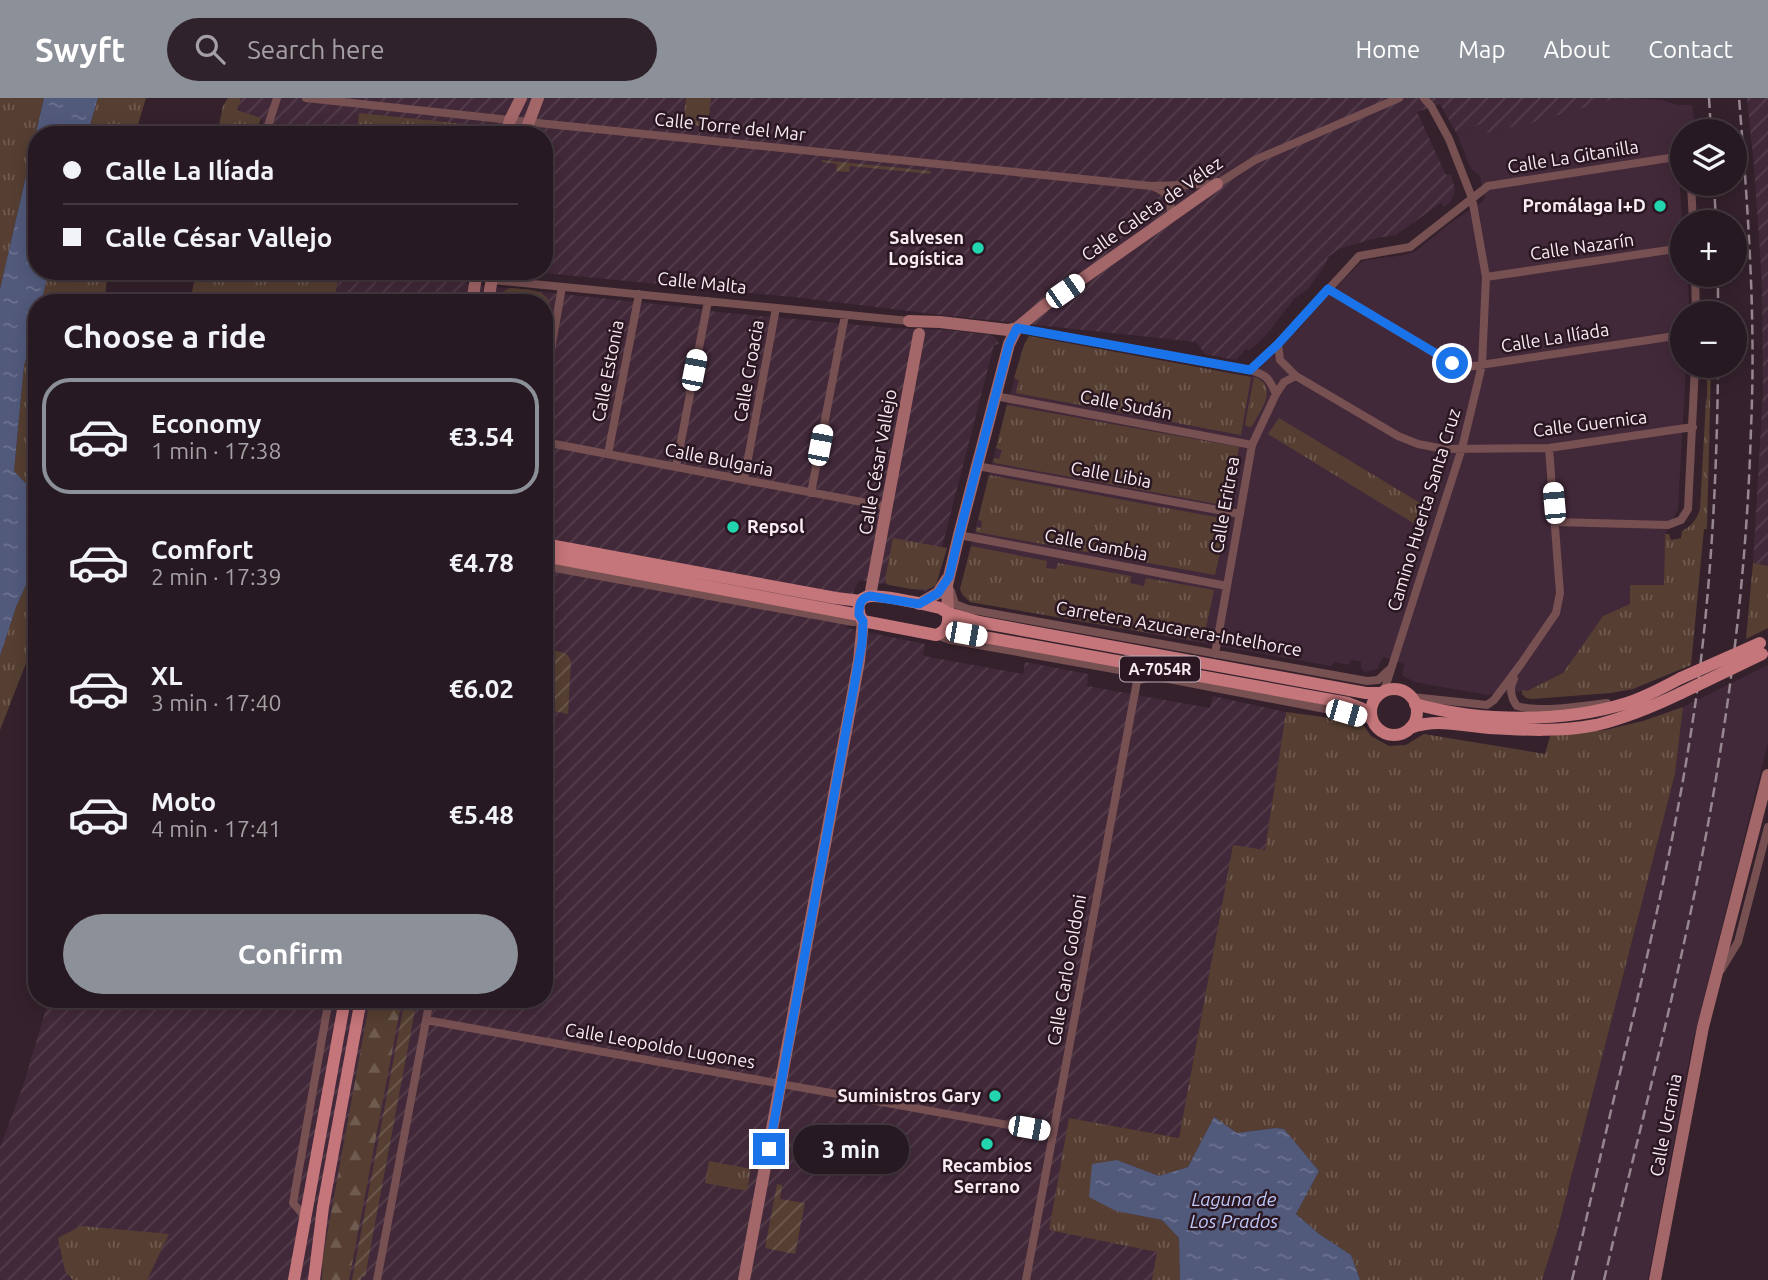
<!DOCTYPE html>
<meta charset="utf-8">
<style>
body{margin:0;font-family:Ubuntu,sans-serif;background:#2f222a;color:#f1f3f6;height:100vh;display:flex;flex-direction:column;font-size:26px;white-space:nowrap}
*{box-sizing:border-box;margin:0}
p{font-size:23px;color:#a4a0a5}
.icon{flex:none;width:38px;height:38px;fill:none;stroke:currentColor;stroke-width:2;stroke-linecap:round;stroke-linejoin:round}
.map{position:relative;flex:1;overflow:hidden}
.sheet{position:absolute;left:28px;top:196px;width:525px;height:714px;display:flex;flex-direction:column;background:#271921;border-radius:28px;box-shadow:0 4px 18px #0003,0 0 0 2px #43383f}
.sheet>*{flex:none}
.guide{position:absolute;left:28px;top:28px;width:525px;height:154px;border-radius:28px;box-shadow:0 4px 18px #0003,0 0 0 2px #43383f;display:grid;align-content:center;height:154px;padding:0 35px;background:#271921}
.buttons{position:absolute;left:1670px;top:21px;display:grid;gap:14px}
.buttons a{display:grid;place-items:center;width:77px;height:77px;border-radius:50%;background:#271921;box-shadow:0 4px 18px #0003,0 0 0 2px #43383f;font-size:35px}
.end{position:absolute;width:32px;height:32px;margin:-16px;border:9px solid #1a73e8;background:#fff;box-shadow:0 0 0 4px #fff}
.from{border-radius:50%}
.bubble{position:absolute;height:49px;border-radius:24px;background:#271921;box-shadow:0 4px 18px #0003,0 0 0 2px #43383f;font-size:23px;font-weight:700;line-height:49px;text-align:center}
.car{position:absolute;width:21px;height:42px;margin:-21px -10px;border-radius:9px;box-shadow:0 0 5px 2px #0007;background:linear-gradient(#fff 24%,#345 0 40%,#fff 0 76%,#345 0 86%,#fff 0)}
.guide b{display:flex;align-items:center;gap:24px;height:66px;font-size:26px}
.guide b+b{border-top:2px solid #43383f}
.guide i{width:18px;height:18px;background:#f1f3f6}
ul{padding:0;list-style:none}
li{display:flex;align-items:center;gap:21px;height:116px;margin:0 14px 10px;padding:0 21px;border:4px solid transparent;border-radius:28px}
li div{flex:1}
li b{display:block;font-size:26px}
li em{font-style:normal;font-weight:700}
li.on{border-color:#8c9099}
li>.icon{width:63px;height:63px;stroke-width:1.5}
h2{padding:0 35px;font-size:32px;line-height:84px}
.primary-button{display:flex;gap:14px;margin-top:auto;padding:14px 35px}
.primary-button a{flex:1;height:80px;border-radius:42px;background:#8c9099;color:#fff;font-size:28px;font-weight:700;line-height:80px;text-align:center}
header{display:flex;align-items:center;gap:42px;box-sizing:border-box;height:98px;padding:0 35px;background:#8c9099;color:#fff}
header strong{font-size:33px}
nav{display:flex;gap:38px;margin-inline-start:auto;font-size:24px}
.search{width:490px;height:63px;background:#2f222a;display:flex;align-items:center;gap:18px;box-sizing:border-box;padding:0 24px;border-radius:38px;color:#a4a0a5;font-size:26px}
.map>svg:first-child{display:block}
.built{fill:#422939}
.industrial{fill:url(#industrial-furrows)}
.grass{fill:url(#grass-tufts)}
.forest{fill:url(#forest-firs)}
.garden{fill:url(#garden-furrows)}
.water{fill:url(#water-ripples)}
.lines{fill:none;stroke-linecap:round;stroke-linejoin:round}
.street{stroke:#775052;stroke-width:8}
.secondary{stroke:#a36669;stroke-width:12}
.primary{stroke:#c5767a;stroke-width:12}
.rail{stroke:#978790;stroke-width:2.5;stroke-dasharray:10 5;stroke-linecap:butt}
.primary-bridge{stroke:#c5767a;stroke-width:12}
.route{stroke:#1a73e8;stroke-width:9}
.poi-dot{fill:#23d5af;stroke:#2a1722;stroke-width:2.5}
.labels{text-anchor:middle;stroke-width:5;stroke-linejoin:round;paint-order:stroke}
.shield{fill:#2a1722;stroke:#baabb4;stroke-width:2}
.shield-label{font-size:16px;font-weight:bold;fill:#f8ebf2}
.street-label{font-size:18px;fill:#f8ebf2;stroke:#2a1722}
.poi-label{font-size:18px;font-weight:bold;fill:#f8ebf2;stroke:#2a1722;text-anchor:end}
.water-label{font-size:19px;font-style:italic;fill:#bec9f9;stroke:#2a1722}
</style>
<header>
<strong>Swyft</strong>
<div class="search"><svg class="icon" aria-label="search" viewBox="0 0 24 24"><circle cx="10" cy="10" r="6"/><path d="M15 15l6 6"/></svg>Search here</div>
<nav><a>Home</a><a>Map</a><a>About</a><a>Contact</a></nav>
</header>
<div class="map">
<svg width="1768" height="1182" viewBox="0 0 1768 1182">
<defs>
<pattern id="industrial-furrows" width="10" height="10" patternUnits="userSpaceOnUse" patternTransform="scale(1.75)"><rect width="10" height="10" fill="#422939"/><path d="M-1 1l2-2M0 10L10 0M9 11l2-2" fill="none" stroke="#553e4c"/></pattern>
<pattern id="grass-tufts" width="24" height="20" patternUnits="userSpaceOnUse" patternTransform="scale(1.75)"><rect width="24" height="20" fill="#563f32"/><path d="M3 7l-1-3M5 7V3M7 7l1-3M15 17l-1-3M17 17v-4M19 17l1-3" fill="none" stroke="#6f5b50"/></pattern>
<pattern id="forest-firs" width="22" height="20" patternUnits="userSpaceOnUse" patternTransform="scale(1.75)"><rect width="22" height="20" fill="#563f32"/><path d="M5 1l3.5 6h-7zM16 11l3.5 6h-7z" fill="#6f5b50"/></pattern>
<pattern id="garden-furrows" width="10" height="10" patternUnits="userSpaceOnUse" patternTransform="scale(1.75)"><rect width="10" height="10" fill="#563f32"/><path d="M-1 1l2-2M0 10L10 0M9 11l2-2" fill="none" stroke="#6f5b50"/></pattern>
<pattern id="water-ripples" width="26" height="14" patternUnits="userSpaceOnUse" patternTransform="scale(1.75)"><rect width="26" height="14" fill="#525a7c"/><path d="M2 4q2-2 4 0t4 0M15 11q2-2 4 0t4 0" fill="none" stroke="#6c728f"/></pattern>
</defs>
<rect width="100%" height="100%" fill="#34212c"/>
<path class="built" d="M1616 0 1617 3 1631 0 1662 2 1678 7H1692L1695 24 1696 33H1682V72L1679 73 1682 124V177H1688L1689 211V215H1682V268H1686L1678 411 1665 436 1664 487 1630 506 1603 518 1563 575 1527 593 1487 597 1414 584 1402 577 1404 566 1383 559 1377 571 1366 574 1363 573 1361 570V564L1351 562 1349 567 1335 564 1331 568 970 504 962 496 960 491 1007 307 1024 247 1029 238 1251 279 1296 234 1323 203 1359 166 1366 162 1405 157 1416 153 1453 123 1482 104 1485 100 1480 78 1471 71 1457 36 1483 25 1486 35 1508 30Z
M1768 567V645L1692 947 1648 1182H1542L1557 1134 1675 676 1683 609Z"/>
<path class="industrial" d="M241 0H1631L1617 3 1616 0 1534 24 1486 35 1483 25 1457 36 1440 6 1417 14 1446 77 1451 76 1455 92 1451 103 1444 109 1441 105 1396 137 1376 140 1339 151 1328 159 1326 166 1307 192 1294 201 1267 236 1249 253 1246 251 1236 262 1205 256 1196 244 942 217 793 199 524 173H544V37H267L261 20 237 12Z
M1747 0H1768V468L1753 465 1763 294 1762 185 1754 68Z
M249 173H468L467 186 693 210 717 214 892 230 949 232 991 237 997 241 999 246 994 247 942 449 947 450 933 490 925 493 860 482 854 491 847 530 925 546 923 557 929 559 1023 576 1025 564 1088 576 1087 588 1210 610 1213 598 1286 614 1265 753 1233 748 1179 1040 1069 1020 1158 1154 1152 1182H0V1049L23 988 49 901H59L67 906 71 901H544V205H250Z"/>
<path class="grass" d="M0 0H44L0 191Z
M98 0H146L135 37H87Z
M228 0H241L237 12 261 20 256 37H217L223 8Z
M686 0H711L708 29 683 26Z
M359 15 493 29V34L498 35 499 29 502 32 501 37H357Z
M49 173H108L104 205H41Z
M196 173H339L334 205H190Z
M37 220V397L14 373 24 268Z
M1029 238 1251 279 1241 337 1016 295 1019 282 1014 280 1024 247Z
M1707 268H1711L1707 431H1704L1691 567 1633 591 1611 595 1532 601 1526 600 1522 596V592L1527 593 1563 575 1603 518 1630 506V487H1664L1665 436H1669L1671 442 1681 440 1682 433C1692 428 1696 422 1700 411L1706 302 1707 300Z
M1254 279C1280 288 1260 313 1252 328L1249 329 1245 327Z
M1007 307 1239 349 1228 408 995 365 993 363 994 360 999 361 1002 352 996 350Z
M1279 320 1425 408 1427 409 1431 397 1433 398 1423 431 1268 336Z
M989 377 1226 421 1227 424 1215 477 976 434V429L981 430 982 423 978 422Z
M893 440 947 450 936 487C923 496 904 489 889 487L886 485 885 482Z
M971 448 1047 463 1046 470 1056 471 1058 465 1131 478 1130 485 1144 488 1146 480 1214 492 1203 544 970 504 962 496 960 491Z
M37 463V537L0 632V558L16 509Z
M1753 465 1768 468V530L1746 541Z
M1683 609 1675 676 1557 1134 1542 1182H1360L1351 1157 1319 1136 1296 1116 1319 1073 1284 1031 1275 1030 1237 1035 1214 1019 1188 1069 1159 1078 1117 1062 1116 1113 1162 1122 1179 1140 1180 1182H1152L1157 1154 1049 1132 1069 1020 1179 1040 1233 747 1265 752 1286 614 1361 624 1371 638 1389 648 1406 647 1424 636 1545 656 1550 638 1605 632 1643 623Z
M709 1063 751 1071 747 1093 705 1085Z
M81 1128 169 1136 147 1182H73L65 1173 58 1140Z"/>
<path class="forest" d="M511 190C529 192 549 190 551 212H548L544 231V205H499C500 196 503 192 511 190Z
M370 901H402L349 1182H322L323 1159Z"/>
<path class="garden" d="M822 62 931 73V76L850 68 849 74 836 73 837 66 822 64Z
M544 551C554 553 568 552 571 563L568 616 544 611Z
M405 901H417L365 1179 361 1178V1182H352Z
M777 1086 782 1087 780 1101 805 1105 795 1156 765 1150Z"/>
<path class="water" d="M44 0H98L87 37H37V173H49L41 205H37V220L24 268 14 373 37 397V463L16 509 0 558V191Z
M1214 1019 1237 1035 1275 1030 1284 1031 1319 1073 1296 1116 1319 1136 1351 1157 1360 1182H1180L1179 1140 1162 1122 1116 1113 1089 1099 1092 1066 1117 1062 1159 1078 1188 1069Z"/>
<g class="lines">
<path class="street" d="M306 0 528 24 1151 88 1217 86 1255 62 1399 0
M265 37 277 0
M1682 65 1669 60 1488 88 1410 149 1359 158 1278 246 1280 262 1296 278 1398 338 1418 346 1444 351 1549 350 1693 329
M1691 86 1693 124
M1154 89C1168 94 1172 103 1171 118
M1695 177 1696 215
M1486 179 1682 150
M492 182 909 223
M1328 191 1460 270 1682 237
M1017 230 1250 272C1267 277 1269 280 1276 296
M1250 272 1278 246
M544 291 562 189
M995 298 1252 347
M544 344 888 409
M608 356 639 196
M977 368 1240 416
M676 369 708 203
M744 382 776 210
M811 395 845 217
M1555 424 1668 427 1681 422 1688 411 1695 268
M959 437 1227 488
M544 468 853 524 863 523
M951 493 955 506 968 511 1367 583 1378 582 1390 571
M936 537 950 542 1153 578 1346 615 1373 623
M1215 556 1252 347 1276 296 1284 284 1296 278
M1514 581C1509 590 1511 600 1517 608 1541 615 1582 608 1607 605
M1384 593 1462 350 1482 267 1486 179 1472 100 1449 41 1431 8 1424 0
M1412 599 1487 607 1494 602 1521 566 1556 515 1560 495 1549 350
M1721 872 1738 844 1768 729
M426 922 1053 1035
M305 1119 293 1105 329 901
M377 1182 430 901
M1026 1182 1135 594 1137 583 1153 578"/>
<path class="secondary" d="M506 37 510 22 521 0
M524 37 538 0
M472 205 477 173
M488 205 493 173
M909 223 940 224 1008 232 1017 230
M870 498 919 236
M919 506 938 495 947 481
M948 515 947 487 959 437 1009 246 1017 230 1045 207 1217 86
M744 1182 859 563 863 523
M1655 1182 1703 929 1768 677"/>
<path class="primary" d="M544 446 836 500 861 503
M544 458 859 517
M948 515C949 526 947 533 936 537L863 523C858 516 855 503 866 499 877 495 927 507 940 510L948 515 979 524 1366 595H1380
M946 532 1348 605 1361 610 1371 617
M1371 614a23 23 0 1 1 46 0a23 23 0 1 1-46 0Z
M1415 606C1480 624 1563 625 1627 605 1646 599 1664 589 1681 580
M1410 630C1437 620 1461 628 1489 630 1524 632 1561 634 1596 627 1625 620 1654 608 1681 595
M294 1182 345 901
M314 1182 323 1109 361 901"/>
<path class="rail" d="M1709 0 1711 33
M1714 86 1716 124
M1718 215V177
M1572 1182C1587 1120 1600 1058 1615 996 1646 865 1677 734 1696 601 1711 490 1717 379 1718 268
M1604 1182C1646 1003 1695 824 1722 642 1738 539 1748 434 1751 330 1756 220 1748 110 1739 0"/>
<path class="primary-bridge" d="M1681 580 1760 545
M1681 595 1762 556"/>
</g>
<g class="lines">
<path class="route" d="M769 1051 862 545 863 523 859 517C859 507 860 500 870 498L919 506 938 495 949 479 959 437 1009 246 1017 230 1250 272 1278 246 1328 191 1452 265"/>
</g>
<g class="poi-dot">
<circle cx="1660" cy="108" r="7"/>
<circle cx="978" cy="150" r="7"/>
<circle cx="733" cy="429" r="7"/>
<circle cx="995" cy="998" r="7"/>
<circle cx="987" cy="1046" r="7"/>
</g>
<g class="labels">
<rect class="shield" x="1120" y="558.5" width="80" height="25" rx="5"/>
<g class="shield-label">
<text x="1160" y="577">A-7054R</text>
</g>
<g class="street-label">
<text transform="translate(730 29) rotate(6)" y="6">Calle Torre del Mar</text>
<text transform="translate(1573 59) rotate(-9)" y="6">Calle La Gitanilla</text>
<text transform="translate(1152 111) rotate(-35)" y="6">Calle Caleta de Vélez</text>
<text transform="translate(1582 149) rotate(-8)" y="6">Calle Nazarín</text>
<text transform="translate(702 185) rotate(6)" y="6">Calle Malta</text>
<text transform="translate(1555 240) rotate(-9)" y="6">Calle La Ilíada</text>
<text transform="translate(608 273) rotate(-79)" y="6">Calle Estonia</text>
<text transform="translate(749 273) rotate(-80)" y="6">Calle Croacia</text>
<text transform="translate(1126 307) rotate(11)" y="6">Calle Sudán</text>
<text transform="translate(1590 326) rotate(-7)" y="6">Calle Guernica</text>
<text transform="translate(719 362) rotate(11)" y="6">Calle Bulgaria</text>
<text transform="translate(878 364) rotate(-80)" y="6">Calle César Vallejo</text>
<text transform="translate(1111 377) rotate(10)" y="6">Calle Libia</text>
<text transform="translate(1225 407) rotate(-80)" y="6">Calle Eritrea</text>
<text transform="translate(1424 412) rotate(-73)" y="6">Camino Huerta Santa Cruz</text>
<text transform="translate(1096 447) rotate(11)" y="6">Calle Gambia</text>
<text transform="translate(1179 531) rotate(10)" y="6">Carretera Azucarera-Intelhorce</text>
<text transform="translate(1067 872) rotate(-80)" y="6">Calle Carlo Goldoni</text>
<text transform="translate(660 948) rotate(10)" y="6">Calle Leopoldo Lugones</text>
<text transform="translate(1666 1027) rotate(-79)" y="6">Calle Ucrania</text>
</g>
<g class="poi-label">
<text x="1646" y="114">Promálaga I+D</text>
<text x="964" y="146">Salvesen<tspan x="964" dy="21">Logística</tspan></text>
<text x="747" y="435" text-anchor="start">Repsol</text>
<text x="981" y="1004">Suministros Gary</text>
<text x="987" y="1074" text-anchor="middle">Recambios<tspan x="987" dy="21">Serrano</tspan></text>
</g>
<g class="water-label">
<text x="1234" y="1108">Laguna de<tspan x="1234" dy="22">Los Prados</tspan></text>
</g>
</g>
</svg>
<div class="buttons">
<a><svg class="icon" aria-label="layers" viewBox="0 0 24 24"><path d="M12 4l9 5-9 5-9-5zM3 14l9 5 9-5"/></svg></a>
<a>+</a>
<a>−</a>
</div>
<i class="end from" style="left:1452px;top:265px"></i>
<i class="end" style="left:769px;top:1051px"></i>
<div class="bubble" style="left:793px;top:1027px;width:116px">3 min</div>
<i class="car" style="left:1065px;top:193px;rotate:55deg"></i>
<i class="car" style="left:694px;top:272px;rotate:11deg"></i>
<i class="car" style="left:820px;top:347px;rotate:11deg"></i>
<i class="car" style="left:1554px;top:405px;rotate:355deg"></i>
<i class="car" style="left:966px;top:536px;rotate:100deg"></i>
<i class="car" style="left:1346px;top:615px;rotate:106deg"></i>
<i class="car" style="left:1029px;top:1030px;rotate:100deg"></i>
<div class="guide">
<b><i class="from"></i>Calle La Ilíada</b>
<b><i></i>Calle César Vallejo</b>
</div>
<section class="sheet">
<h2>Choose a ride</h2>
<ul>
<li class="on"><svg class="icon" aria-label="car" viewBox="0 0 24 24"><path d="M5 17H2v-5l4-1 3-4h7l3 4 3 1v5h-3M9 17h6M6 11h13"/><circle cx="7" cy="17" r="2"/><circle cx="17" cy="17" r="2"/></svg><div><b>Economy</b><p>1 min · 17:38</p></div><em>€3.54</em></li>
<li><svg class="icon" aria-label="car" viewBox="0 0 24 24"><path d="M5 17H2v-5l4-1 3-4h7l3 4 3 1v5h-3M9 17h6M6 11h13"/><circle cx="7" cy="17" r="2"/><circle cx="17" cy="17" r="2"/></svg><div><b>Comfort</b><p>2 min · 17:39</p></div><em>€4.78</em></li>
<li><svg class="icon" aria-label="car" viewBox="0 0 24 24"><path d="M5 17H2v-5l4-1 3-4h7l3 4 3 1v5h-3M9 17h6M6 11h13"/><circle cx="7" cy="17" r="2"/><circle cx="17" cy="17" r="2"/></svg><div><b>XL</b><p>3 min · 17:40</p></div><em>€6.02</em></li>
<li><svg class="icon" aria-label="car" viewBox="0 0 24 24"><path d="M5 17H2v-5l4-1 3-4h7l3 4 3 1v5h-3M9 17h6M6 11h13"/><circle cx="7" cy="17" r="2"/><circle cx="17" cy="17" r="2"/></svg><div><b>Moto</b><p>4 min · 17:41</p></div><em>€5.48</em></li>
</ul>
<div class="primary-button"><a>Confirm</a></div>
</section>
</div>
